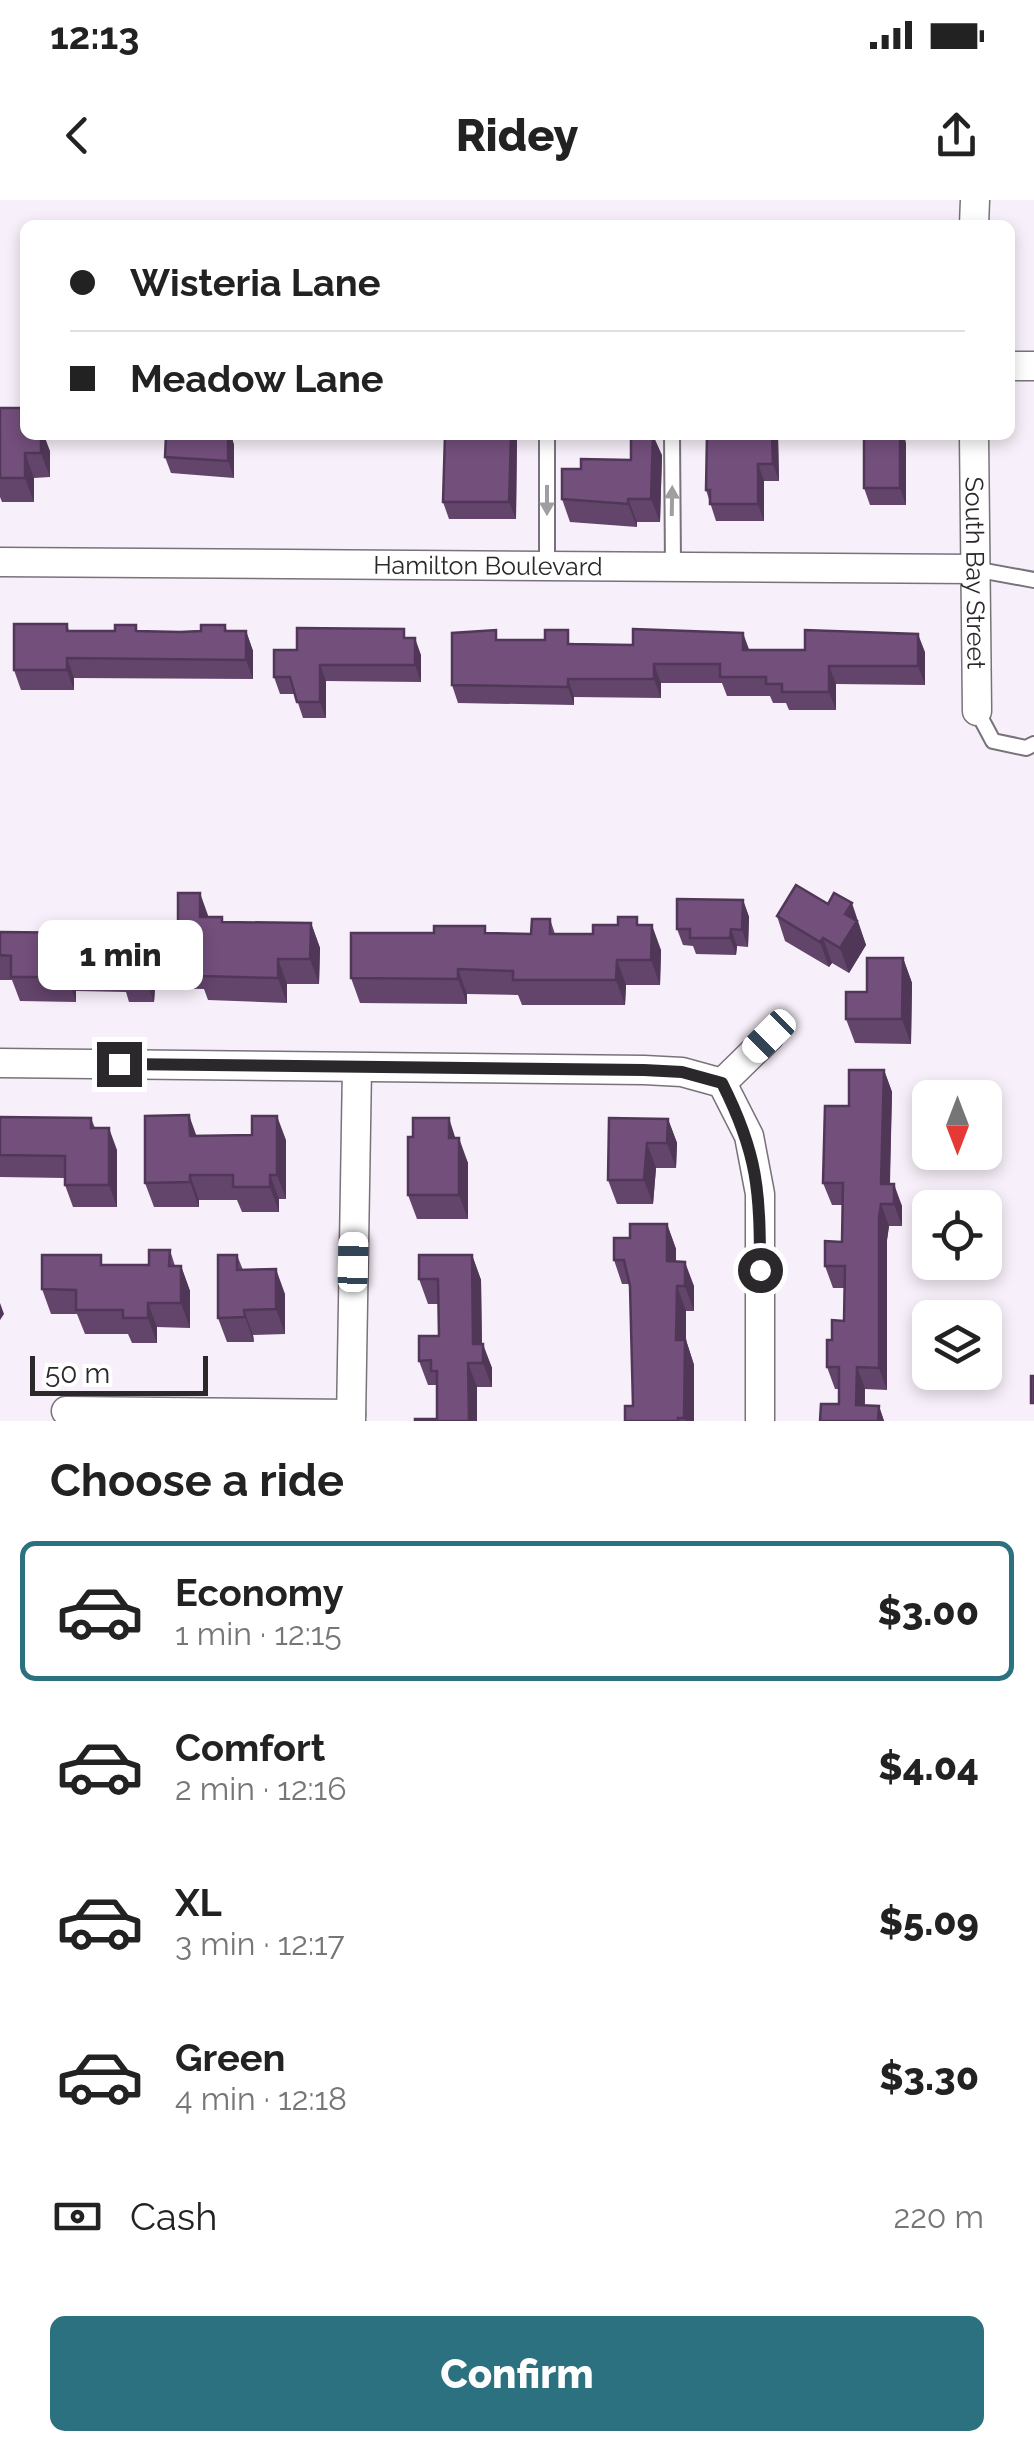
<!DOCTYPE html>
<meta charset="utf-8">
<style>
body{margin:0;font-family:Raleway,sans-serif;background:#f6f6f6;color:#222;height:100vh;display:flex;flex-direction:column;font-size:38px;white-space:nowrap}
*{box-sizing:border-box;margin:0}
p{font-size:32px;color:#767676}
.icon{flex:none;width:55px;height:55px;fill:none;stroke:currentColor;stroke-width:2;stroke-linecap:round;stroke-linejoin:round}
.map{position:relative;height:1221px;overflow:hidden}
.panel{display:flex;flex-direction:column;background:#fff;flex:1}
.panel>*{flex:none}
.top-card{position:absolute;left:20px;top:20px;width:995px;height:220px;border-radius:15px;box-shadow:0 5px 15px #0003;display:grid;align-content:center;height:220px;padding:0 50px;background:#fff}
.needle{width:65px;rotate:180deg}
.buttons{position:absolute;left:912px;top:880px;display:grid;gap:20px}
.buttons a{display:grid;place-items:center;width:90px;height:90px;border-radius:15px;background:#fff;box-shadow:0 5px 15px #0003;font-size:50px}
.scale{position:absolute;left:30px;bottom:25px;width:178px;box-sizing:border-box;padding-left:10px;border:5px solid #2b282b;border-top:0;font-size:28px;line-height:35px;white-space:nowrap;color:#2b282b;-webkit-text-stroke:8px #fff;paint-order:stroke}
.end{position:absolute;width:45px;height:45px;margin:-22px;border:12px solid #2b282b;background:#fff;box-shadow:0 0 0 5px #fff}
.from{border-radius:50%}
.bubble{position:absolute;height:70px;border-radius:15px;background:#fff;box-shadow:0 5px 15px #0003;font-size:32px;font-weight:800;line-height:70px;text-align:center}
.car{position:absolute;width:30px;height:60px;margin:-30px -15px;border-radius:12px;box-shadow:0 0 8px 2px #0007;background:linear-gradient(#fff 24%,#345 0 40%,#fff 0 76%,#345 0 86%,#fff 0)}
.top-card b{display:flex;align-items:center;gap:35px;height:95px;font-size:38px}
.top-card b+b{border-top:2px solid #e0e0e0}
.top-card i{width:25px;height:25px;background:#222}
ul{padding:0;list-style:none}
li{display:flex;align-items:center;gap:30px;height:140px;margin:0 20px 15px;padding:0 30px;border:5px solid transparent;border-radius:15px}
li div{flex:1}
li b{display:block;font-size:38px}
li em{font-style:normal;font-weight:800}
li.active{border-color:#2c7180}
li>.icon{width:90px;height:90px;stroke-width:1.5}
h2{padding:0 50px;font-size:45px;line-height:120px}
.pay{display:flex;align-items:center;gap:25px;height:110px;padding:0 50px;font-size:38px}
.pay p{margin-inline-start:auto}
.action{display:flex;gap:20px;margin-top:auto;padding:20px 50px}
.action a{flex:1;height:115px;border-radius:15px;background:#2c7180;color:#fff;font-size:40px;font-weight:800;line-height:115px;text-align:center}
.status{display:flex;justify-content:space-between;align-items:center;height:70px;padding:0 50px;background:#fff;direction:ltr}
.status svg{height:28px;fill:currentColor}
header{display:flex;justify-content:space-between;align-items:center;height:130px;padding:0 50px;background:#fff;font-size:45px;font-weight:800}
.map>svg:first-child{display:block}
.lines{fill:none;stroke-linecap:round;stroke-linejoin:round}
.service-casing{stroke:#79727b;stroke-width:18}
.minor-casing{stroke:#79727b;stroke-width:31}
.service{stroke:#fff;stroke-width:14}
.minor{stroke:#fff;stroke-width:28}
.wall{fill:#63446b}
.shaded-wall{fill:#503757}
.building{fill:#734f7c;stroke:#503757;stroke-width:2.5}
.oneway{fill:#a09ea0}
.route{stroke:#2b282b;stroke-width:12}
.labels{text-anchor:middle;stroke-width:10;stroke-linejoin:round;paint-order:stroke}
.street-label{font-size:25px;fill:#2b282b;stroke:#fff}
</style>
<div class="status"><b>12:13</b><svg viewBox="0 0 49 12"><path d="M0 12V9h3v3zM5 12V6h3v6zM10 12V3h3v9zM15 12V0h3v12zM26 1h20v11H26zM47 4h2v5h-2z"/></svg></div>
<header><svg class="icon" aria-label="back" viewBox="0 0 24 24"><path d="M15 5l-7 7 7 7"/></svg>Ridey<svg class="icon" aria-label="share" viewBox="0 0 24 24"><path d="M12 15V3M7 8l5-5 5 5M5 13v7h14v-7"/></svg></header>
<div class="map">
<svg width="1034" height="1221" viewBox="0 0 1034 1221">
<rect width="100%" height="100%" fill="#f7eff9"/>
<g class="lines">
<g class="service-casing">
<path id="service" d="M672 235 673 366
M547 365V235
M974 369 1034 380
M977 511 993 541 1026 548 1034 544"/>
</g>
<g class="minor-casing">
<g id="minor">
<path d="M974 25 975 0"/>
<path d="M1010 166H1034"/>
<path id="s1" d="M974 235 977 511"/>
<path id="s2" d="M0 362 974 369"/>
<path d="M0 863 644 870 682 872 722 883 769 837"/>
<path d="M722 883 749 936 760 994V1221"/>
<path d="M66 1211 351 1214"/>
<path d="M351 1221 357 868"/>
</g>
</g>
<use href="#service" class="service"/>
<use href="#minor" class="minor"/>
</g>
<path class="wall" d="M0 208H21L25 219V235L50 251V277L34 278V302H2L0 297Z
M166 235H231L234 245V278L171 273 165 257Z
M445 235H517L516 319H449L443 302Z
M694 235H778L779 281H764V321H716L706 290 707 236Z
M906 243V305H870L864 288Z
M662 255 660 322H637V327L570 322 562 299 631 260Z
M67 424 69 431 180 432 201 431 225 425 227 431H246L253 451V479L74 478V490H21L14 470Z
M407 438 421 455V482L326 481V518H303L295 494H280L274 477Z
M500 440 749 450 925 452V485L836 484V510H789L786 503H773L770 496H727L722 483H661V498L574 497V505L458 503 452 485Z
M743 700 749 717 748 747 737 746 736 755 696 754 693 746 683 745 677 729Z
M777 716 860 727V729L866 745 849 773 832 763 829 767 785 741Z
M209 717 224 722 311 723 320 748 319 784H287V803L208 800 204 789 155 788 154 802H129L126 792 76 791V802L20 801 12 780H0V732L94 733 178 723Z
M550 719 555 734H593L640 725 661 750 660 785H626L625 805H522L518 795 467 794V804L360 803 351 778 487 733 531 734Z
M903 758 912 783 911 844 855 843 846 819 867 792Z
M884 870 892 892 890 984 902 1006V1026H889L887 1040V1190L865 1189V1205L879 1206 884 1221H820L839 1204V1189H835L827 1167 832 1140 844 1121V1088H833L825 1066 842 1042 843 1005H832L823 983 849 906Z
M0 917 91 918 95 928 117 950V1007H73L65 985V978L0 977Z
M668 919 677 943 676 968H656L653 1004H617L608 980Z
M197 936 286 940V999H279V1012H242L237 1000H199V1007H154L145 983Z
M456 938 468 963V1019H417L408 995Z
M667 1024 676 1049V1062L694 1086V1111H686V1140L694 1165V1221H625L633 1206 630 1084H622L614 1060 630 1038Z
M170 1050 175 1066H181L190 1091V1128L157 1127V1143H132L128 1134H85L77 1114H51L42 1089 105 1065H149Z
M237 1055 243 1070 285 1094V1134L253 1135 254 1142H227L218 1118Z
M472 1055 481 1080 482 1144 492 1168V1187H477V1221H415L437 1219V1188L436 1185H428L419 1161 439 1136V1104H428L419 1079Z"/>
<path class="shaded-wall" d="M21 208 25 219V235L21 226Z
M41 235H44L50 251V277L41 253Z
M228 235H231L234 245V278L228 261Z
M511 235H517L516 319 509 302Z
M653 235 662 255 660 322 651 299Z
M772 235H778L779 281 773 264Z
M900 235H904L906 243V305L900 288Z
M25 253 34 278V302L25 278Z
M758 264 764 281V321L758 304Z
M628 299 637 322V327L628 304Z
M246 431 253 451V479L246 460Z
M743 433 750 452 743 450Z
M918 434 925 452V485L918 466Z
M415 438 421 455V482L415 465Z
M67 458 74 478V490L67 470Z
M654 464 661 483V498L654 479Z
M320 465 326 481V518L320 502Z
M829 466 836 484V510L829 492Z
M568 479 574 497V505L568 487Z
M200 693 209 718 200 717Z
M743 700 749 717 748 747 742 730Z
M852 703 866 745 849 773 840 748 845 714Z
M311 723 320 748 319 784 310 759Z
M652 725 661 750 660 785 651 760Z
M731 729 737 746 736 755 730 738Z
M823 738 832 763 829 767 820 742Z
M903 758 912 783 911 844 902 819Z
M278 759 287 784V803L278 778Z
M617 760 626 785 625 805 616 780Z
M146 764 155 788 154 802 145 777Z
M67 766 76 791V802L67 777Z
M458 769 467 794V804L458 779Z
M884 870 892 892 889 1006 881 984Z
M189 915 198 940 190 936Z
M277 916 286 940V999L277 975Z
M449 918 457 943 449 938Z
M668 919 677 943 676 968 667 943Z
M109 928 117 950V1007L109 985Z
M459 938 468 963V1019L459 995Z
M647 943 656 968 653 1004 644 980Z
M190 975 199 1000V1007L190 982Z
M270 975 279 999V1012L270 987Z
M894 984 902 1006V1026L894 1004Z
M881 1004 889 1026 887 1040V1190L879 1168V1018Z
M667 1024 676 1049V1086L667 1061Z
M472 1055 481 1080 482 1163 473 1144Z
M685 1062 694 1086V1111L685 1086Z
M181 1066 190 1091V1128L181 1103Z
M276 1069 285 1094V1134L276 1109Z
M677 1086 686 1111V1140L694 1165V1221H686L684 1218 676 1140Z
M0 1103 4 1114 0 1120Z
M148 1103 157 1127V1143L148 1118Z
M244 1110 253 1135 254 1142 245 1117Z
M483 1144 492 1168V1187L483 1163Z
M468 1163 477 1187V1221H469Z
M857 1167 865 1189 864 1221 856 1205Z
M879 1206 884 1221H878Z"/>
<path class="building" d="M873 23H897V25H873Z
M451 24H521V25H451Z
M0 208H21V226H25V235H41V253H25V278H0Z
M166 235H228V261L165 257Z
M445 235H511L509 302H443Z
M631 235H653L651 299H628V304L562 299V269H581V259L631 260Z
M707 235H772L773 264H758V304H710V290H706Z
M864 235H900V288H864Z
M14 424H67V431H115V425H136V431L180 432 201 431V425H225V431H246V460L67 458V470H14Z
M297 428 404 429V438H415V465H320V502H297L290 477H274V450H297Z
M633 429 743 433V450H805V430L918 434V466H829V492H782V484H766V477H720V464H654V479H568V487L452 485V433L496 430V440H545V430H568V444L633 445Z
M796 685 828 704 834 693 852 703 845 714 857 721 840 748 823 738 820 742 777 716Z
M178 693H200V717H222V722L311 723 310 759H278V778L199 776V765L146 764 145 777H120V768L67 766V777H11V756L0 755V732L94 733V723H178Z
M677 699 743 700 742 730 731 729 730 738H690V729H677Z
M618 717H637V725H652L651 760H617L616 780H513V771L458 769V779L351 778V733H434V726H485V733L531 734 532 719H550V734H593V725H618Z
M867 758H903L902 819H846V792H867Z
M849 870H884L881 984H894V1004H881L879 1018V1168L857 1167 856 1205 879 1206 878 1221H820L821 1204H839V1167H827V1140H832V1120L844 1121 845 1066H825V1041L842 1042 843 983H823L825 906H849Z
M189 915 190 936 252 935V916H277V975H270V987H233V975H190V982L145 983V916Z
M0 917 91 918V928H109V985H65V956L0 955Z
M413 918H449V938H459V995H408V937H413Z
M609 918 668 919 667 943H647L644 980H608Z
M630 1024H667V1061L685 1062V1086H677L676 1140H685L684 1218H678V1221H625V1206H633L630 1086 624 1060H614V1038H630Z
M149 1050H170L169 1066H181V1103H148V1118H123V1110H76V1090L42 1089V1055H101V1065H149Z
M218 1055H237V1070L276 1069V1109L244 1110 245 1117 218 1118Z
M419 1055H472L473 1144H483V1163H468L469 1221H415V1219H437V1171H431V1160L419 1161V1136H439L438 1079H419Z
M1031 1176H1034V1203H1031Z"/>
<defs><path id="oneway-solid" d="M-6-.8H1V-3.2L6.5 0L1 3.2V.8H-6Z" transform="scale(2.5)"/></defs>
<g class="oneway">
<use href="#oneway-solid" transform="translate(547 300) rotate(90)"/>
<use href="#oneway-solid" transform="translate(672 301) rotate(-89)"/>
</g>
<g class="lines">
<path class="route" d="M119 864 644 870 682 872 722 883C758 954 760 991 760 1070"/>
</g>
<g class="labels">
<g class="street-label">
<text dy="9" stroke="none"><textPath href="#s2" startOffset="488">Hamilton Boulevard</textPath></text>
<text dy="9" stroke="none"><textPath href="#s1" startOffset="138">South Bay Street</textPath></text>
</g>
</g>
</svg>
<div class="buttons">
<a><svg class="needle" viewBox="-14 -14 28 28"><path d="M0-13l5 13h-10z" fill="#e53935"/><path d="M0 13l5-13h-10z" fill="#767676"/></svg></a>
<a><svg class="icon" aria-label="locate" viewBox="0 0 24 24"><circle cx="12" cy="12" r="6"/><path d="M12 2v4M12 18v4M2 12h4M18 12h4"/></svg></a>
<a><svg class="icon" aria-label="layers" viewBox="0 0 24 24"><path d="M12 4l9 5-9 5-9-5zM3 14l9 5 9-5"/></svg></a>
</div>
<div class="scale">50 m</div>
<i class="end from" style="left:760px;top:1070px"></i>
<i class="end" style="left:119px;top:864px"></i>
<div class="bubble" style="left:38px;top:720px;width:165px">1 min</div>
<i class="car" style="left:769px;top:836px;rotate:225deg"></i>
<i class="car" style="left:353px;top:1062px;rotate:1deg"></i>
<div class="top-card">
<b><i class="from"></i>Wisteria Lane</b>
<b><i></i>Meadow Lane</b>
</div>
</div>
<section class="panel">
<h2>Choose a ride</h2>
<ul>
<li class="active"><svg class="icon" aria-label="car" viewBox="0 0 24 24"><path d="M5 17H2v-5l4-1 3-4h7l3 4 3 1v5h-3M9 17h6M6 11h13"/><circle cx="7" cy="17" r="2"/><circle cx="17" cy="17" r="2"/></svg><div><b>Economy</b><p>1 min · 12:15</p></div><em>$3.00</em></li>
<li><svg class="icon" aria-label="car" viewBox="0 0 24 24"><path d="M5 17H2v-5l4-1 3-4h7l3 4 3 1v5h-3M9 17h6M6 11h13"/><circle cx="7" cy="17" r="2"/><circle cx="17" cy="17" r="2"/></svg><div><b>Comfort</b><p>2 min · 12:16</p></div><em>$4.04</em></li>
<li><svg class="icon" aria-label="car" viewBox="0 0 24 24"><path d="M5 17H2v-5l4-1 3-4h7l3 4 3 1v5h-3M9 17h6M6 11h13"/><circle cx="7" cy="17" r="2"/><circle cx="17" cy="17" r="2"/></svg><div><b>XL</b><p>3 min · 12:17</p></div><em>$5.09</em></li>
<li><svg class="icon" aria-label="car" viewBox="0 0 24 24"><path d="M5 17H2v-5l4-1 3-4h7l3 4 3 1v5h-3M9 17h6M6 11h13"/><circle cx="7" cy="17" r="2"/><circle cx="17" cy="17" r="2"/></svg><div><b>Green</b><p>4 min · 12:18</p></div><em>$3.30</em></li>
</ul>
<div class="pay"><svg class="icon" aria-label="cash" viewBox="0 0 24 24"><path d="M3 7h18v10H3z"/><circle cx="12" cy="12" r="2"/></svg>Cash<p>220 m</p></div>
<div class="action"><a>Confirm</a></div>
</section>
